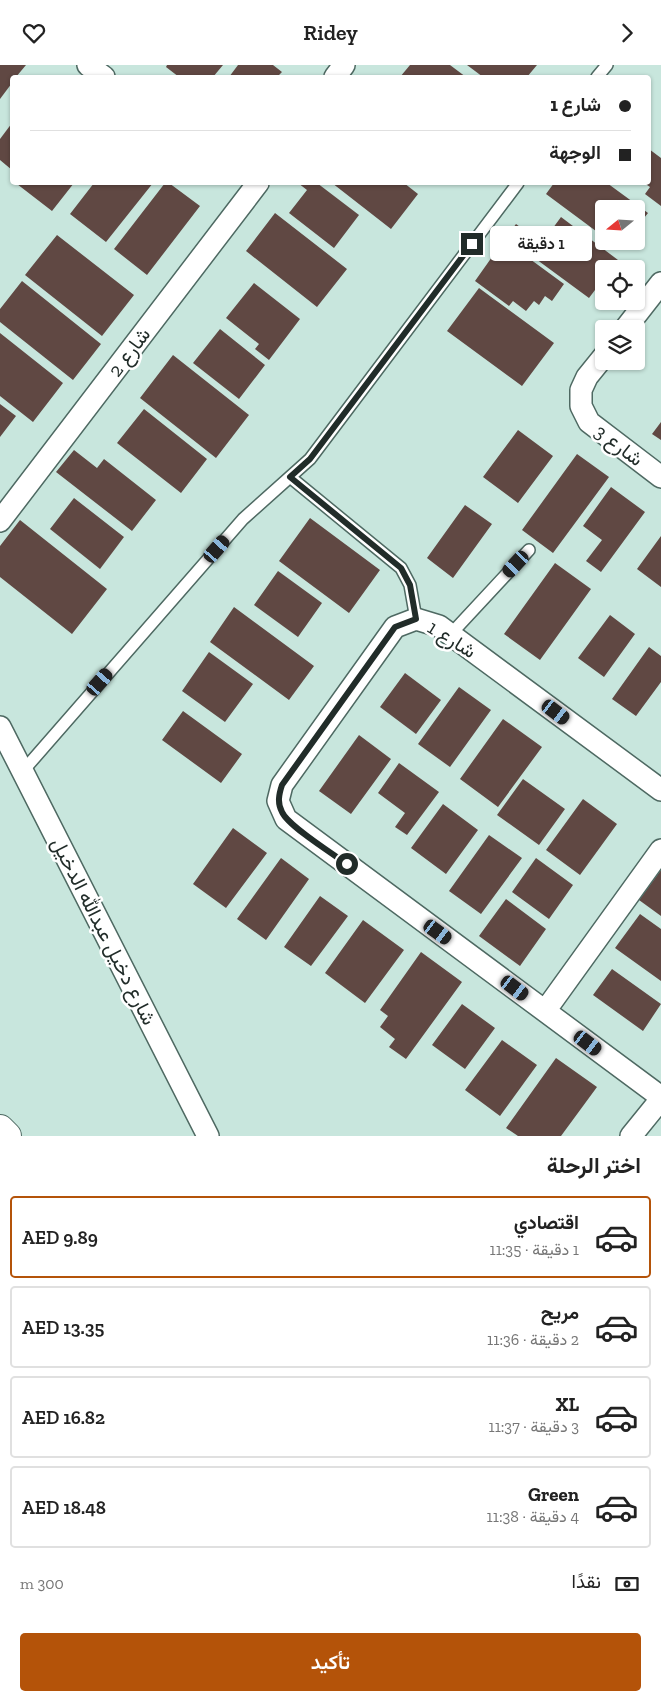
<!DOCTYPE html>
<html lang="ar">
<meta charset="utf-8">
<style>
body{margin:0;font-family:"Zilla Slab",Vazirmatn,serif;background:#f2f2f2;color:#222;direction:rtl;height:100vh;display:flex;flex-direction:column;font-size:19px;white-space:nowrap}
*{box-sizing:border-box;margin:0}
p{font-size:16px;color:#767676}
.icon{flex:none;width:28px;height:28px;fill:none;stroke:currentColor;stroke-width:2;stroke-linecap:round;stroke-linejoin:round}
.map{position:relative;height:1071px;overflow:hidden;direction:ltr}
.side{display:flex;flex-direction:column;background:#fff;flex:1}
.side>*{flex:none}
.hud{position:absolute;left:10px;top:10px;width:641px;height:110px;border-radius:5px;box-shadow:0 1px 4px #0004;direction:rtl;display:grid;align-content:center;height:110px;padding:0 20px;background:#fff}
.needle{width:32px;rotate:252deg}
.buttons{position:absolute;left:595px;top:135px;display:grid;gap:10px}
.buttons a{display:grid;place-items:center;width:50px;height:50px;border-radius:5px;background:#fff;box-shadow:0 1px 4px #0004;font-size:25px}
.end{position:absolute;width:22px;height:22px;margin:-11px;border:6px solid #212c29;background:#fff;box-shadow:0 0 0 2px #fff}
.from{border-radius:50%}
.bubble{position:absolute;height:35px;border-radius:5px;background:#fff;box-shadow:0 1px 4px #0004;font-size:16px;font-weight:600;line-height:35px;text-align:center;direction:rtl}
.car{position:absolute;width:15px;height:30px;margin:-15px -8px;border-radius:6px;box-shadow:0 0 4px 1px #0007;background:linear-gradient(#222 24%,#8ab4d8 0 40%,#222 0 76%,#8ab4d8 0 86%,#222 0)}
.hud b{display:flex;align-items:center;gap:18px;height:48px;font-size:19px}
.hud b+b{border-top:1px solid #e0e0e0}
.hud i{width:12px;height:12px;background:#222}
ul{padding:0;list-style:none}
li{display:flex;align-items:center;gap:15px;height:82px;margin:0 10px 8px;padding:0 10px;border:2px solid #e0e0e0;border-radius:5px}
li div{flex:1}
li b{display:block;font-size:19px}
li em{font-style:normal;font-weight:600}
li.current{border-color:#b45309}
li>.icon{width:45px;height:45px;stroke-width:1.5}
h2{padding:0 20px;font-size:22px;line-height:60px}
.pay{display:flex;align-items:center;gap:12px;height:55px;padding:0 20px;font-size:19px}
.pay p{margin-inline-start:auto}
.action{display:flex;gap:10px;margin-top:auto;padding:10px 20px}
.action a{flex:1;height:58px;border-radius:5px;background:#b45309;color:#fff;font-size:20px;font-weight:600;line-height:58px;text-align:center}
header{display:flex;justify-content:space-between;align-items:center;height:65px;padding:0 20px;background:#fff;font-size:22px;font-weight:600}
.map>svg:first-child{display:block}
.building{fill:#604843}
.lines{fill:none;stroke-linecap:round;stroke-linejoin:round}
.lane-casing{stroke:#4e6962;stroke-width:14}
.street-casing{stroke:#4e6962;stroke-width:24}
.highway-casing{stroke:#4e6962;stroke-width:30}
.lane{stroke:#fff;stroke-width:11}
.street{stroke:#fff;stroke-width:21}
.highway{stroke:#fff;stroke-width:28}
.route{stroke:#212c29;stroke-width:6}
.labels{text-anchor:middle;stroke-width:5;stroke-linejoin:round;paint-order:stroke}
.street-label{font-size:20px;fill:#212c29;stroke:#fff}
</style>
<header><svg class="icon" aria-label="forward" viewBox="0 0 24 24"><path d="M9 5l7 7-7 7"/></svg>Ridey<svg class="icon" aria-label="heart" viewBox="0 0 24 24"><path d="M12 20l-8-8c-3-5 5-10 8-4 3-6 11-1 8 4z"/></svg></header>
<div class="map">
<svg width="661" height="1071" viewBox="0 0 661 1071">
<rect width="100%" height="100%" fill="#c8e6dd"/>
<path class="building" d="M0 0H26L16 12H12V18L0 34Z
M167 0H223L213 12H179L166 2Z
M238 0H273L282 7 277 12H229Z
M410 0H450L466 12H400Z
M467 0H537L527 12H483Z
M12 58V105L0 95V74Z
M649 84 661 93V141L645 129 650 122 644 118H649Z
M18 118H74L52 146 17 119Z
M94 118H153L106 177 70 149Z
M165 118H169L200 141 147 210 114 184Z
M298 118H317L359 150 334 183 289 148 307 125Z
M332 118H404L418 129 391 164Z
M554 118H607L648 148 636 163V144H604V172L546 129Z
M275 148 347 204 317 242 246 186Z
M561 152 618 195 611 204H604V213L589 233 506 172 516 159 542 178Z
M57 170 134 230 102 271 25 210Z
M504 175 564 219 552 236 545 231 539 240 534 236 526 246 513 236 509 241 475 216Z
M610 176H627L621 184Z
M22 216 101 279 73 315 0 257V244Z
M254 218 300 254 269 295 255 284 259 279 226 253Z
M479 223 554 278 522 321 447 266Z
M220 264 265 300 239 334 193 298Z
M0 268 63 318 33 357 0 331Z
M173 290 249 350 216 393 140 333Z
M0 339 16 351 0 372Z
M144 344 207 394 181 428 117 378Z
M661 357V375L652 369Z
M518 365 553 391 518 438 483 412Z
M74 385 97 403 104 394 156 435 132 466 56 407Z
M577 389 609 412 553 488 522 465Z
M611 422 645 447 601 507 586 496 602 475 583 461Z
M74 433 124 472 100 504 50 464Z
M465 440 492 459 453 513 427 493Z
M310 453 380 505 349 548 279 496Z
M20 455 107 524 72 569 0 512V481Z
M661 471V522L637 504Z
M555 498 591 524 540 595 504 569Z
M278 506 322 538 298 572 254 540Z
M234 542 314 601 289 635 210 577Z
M610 550 635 569 604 612 578 593Z
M649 582 661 591V617L636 651 612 634Z
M209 587 253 619 225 657 182 626Z
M405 608 441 635 416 669 380 642Z
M459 622 491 645 450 702 418 679Z
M183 646 242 689 221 718 162 675Z
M503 654 542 682 498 742 460 714Z
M359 670 391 694 351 749 319 726Z
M399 698 439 727 407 770 395 762 405 748 378 728Z
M523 714 565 744 539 780 497 750Z
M583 734 617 759 580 810 546 785Z
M443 739 478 765 446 809 411 783Z
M233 763 267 788 226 843 193 819Z
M489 770 522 793 481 849 449 826Z
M281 793 309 814 266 875 237 854Z
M536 793 573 820 549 854 512 827Z
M661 805V851L639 835Z
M320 831 348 851 311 901 284 882Z
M506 834 546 864 520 901 479 871Z
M640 849 661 864V916L615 883Z
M363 855 404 885 365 938 325 908Z
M421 887 462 917 406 994 389 982 395 974 380 962 388 951 380 945Z
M612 904 661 939 643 966 593 930Z
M462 939 495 963 465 1004 432 980Z
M502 975 537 1000 500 1051 465 1025Z
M556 993 597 1022 561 1071H518L506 1063Z"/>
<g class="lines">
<g class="lane-casing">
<path id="lane" d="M597 12 607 0
M290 412 401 503 410 520 416 554
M450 570 529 485
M23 706 243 454 310 394 518 118"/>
</g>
<g class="street-casing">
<path id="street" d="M88 0 104 12
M335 12 344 0
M625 264 661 218
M604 291 587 312 581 325V341L589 357 661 412
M0 456 258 118
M0 662 208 1071
M661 725 439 561 416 554 395 562 282 720 278 736 286 754 661 1032
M545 946 661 785
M631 1071 661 1034"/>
</g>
<g class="highway-casing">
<path id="highway" d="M0 1064 7 1071"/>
</g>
<use href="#lane" class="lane"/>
<use href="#street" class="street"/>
<use href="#highway" class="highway"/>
</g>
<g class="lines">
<path class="route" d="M347 799C333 789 288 761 282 747 277 738 279 729 282 720L395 562 416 554 410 520 401 503 290 412 310 394 472 179"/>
</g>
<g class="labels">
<g class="street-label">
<text transform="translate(129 287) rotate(-53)" y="7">شارع 2</text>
<text transform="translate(619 380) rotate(37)" y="7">شارع 3</text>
<text transform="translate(452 574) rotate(32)" y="7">شارع 1</text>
<text transform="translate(104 866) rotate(63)" y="7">شارع دخيل عبدالله الدخيل</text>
</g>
</g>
</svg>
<div class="buttons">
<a><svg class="needle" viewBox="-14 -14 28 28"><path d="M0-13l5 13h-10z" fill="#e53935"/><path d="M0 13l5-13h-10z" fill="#767676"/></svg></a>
<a><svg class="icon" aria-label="locate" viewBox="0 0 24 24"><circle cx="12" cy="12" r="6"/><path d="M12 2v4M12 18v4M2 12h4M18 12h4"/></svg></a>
<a><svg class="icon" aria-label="layers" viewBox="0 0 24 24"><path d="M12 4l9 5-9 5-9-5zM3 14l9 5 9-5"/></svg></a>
</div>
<i class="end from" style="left:347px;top:799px"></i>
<i class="end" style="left:472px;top:179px"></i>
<div class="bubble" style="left:490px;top:161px;width:102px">1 دقيقة</div>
<i class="car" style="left:217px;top:484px;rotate:41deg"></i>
<i class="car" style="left:516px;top:499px;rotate:223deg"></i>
<i class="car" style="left:100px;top:617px;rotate:41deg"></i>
<i class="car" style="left:556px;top:647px;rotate:127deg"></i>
<i class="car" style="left:438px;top:867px;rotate:126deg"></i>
<i class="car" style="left:515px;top:923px;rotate:127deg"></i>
<i class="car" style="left:588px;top:978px;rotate:127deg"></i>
<div class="hud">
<b><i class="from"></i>شارع 1</b>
<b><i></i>الوجهة</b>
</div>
</div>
<section class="side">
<h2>اختر الرحلة</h2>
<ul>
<li class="current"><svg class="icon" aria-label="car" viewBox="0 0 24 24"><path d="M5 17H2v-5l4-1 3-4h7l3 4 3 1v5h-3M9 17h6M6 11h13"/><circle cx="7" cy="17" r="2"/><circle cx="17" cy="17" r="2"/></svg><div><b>اقتصادي</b><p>1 دقيقة · 11:35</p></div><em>AED 9.89</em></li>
<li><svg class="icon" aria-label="car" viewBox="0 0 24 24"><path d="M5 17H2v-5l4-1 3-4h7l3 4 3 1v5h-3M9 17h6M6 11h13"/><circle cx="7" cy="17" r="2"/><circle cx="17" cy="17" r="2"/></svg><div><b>مريح</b><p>2 دقيقة · 11:36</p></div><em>AED 13.35</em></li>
<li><svg class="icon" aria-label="car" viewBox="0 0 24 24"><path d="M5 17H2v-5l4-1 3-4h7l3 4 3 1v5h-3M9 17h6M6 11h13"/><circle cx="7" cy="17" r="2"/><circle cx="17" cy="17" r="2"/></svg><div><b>XL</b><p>3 دقيقة · 11:37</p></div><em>AED 16.82</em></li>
<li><svg class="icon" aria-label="car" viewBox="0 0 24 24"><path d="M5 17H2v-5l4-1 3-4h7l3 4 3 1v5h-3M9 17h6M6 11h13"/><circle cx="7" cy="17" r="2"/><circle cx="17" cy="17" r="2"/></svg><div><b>Green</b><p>4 دقيقة · 11:38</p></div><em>AED 18.48</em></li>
</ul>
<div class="pay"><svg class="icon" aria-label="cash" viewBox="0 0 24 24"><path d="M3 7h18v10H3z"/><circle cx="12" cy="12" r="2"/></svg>نقدًا<p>300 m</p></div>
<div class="action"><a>تأكيد</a></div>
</section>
